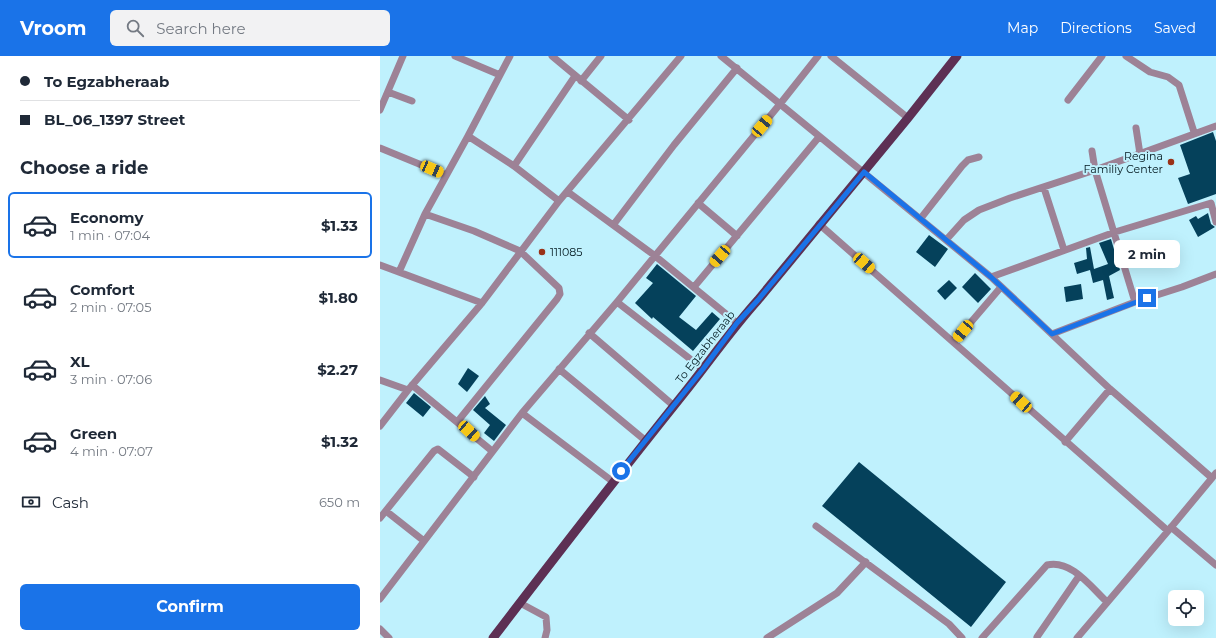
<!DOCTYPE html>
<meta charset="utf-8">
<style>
body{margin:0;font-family:Montserrat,sans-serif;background:#f2f2f3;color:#1f2937;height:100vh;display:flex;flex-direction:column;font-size:15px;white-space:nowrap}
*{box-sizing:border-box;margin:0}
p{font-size:13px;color:#747a83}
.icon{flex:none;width:22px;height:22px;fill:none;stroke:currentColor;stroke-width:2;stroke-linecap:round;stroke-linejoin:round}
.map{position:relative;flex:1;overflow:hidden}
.drawer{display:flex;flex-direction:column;background:#fff;width:380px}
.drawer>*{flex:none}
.guide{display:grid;align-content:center;height:88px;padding:0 20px;background:#fff}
.buttons{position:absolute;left:788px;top:534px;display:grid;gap:8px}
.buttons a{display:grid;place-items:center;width:36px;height:36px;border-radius:6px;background:#fff;box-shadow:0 4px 16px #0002;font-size:20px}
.end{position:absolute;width:18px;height:18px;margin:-9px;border:5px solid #1a73e8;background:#fff;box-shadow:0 0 0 2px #fff}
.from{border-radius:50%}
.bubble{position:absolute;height:28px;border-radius:6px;background:#fff;box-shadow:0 4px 16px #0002;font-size:13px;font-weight:700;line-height:28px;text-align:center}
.car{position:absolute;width:12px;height:24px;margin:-12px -6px;border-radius:5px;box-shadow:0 0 3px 1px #0007;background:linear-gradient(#f5c518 24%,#345 0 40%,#f5c518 0 76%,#345 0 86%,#f5c518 0)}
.guide b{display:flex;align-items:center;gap:14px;height:38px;font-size:15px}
.guide b+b{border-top:1px solid #e0e1e3}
.guide i{width:10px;height:10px;background:#1f2937}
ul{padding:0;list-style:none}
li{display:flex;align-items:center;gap:12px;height:66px;margin:0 8px 6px;padding:0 12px;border:2px solid transparent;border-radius:6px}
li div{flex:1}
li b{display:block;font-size:15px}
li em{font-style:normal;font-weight:700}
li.active{border-color:#1a73e8}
li>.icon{width:36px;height:36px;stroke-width:1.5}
h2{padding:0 20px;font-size:18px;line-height:48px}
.pay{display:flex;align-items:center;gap:10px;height:44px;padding:0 20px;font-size:15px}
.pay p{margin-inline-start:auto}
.cta{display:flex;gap:8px;margin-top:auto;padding:8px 20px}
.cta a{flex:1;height:46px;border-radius:6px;background:#1a73e8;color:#fff;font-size:16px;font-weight:700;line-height:46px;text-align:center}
header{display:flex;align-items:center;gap:24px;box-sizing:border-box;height:56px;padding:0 20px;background:#1a73e8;color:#fff}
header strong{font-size:19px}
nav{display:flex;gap:22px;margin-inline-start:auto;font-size:14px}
.search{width:280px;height:36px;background:#f2f2f3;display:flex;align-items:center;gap:10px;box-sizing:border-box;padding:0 14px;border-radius:6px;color:#747a83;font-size:15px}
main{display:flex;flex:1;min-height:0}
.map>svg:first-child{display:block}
.building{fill:#05415b}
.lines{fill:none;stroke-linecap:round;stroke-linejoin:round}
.minor{stroke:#9d8296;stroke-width:7}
.major{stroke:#5d3054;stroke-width:9}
.route{stroke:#1a73e8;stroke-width:5}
.poi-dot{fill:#993117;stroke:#bff1fd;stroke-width:1.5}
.labels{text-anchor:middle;stroke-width:4;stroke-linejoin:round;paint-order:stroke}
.poi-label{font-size:11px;fill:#00171d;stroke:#bff1fd;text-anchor:end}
.street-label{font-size:11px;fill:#00171d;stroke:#bff1fd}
</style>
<header>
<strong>Vroom</strong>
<div class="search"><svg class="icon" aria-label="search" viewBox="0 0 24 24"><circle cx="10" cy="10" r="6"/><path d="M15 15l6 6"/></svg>Search here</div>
<nav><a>Map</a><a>Directions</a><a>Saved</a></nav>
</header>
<main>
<section class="drawer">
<div class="guide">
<b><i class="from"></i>To Egzabheraab</b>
<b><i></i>BL_06_1397 Street</b>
</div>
<h2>Choose a ride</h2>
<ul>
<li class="active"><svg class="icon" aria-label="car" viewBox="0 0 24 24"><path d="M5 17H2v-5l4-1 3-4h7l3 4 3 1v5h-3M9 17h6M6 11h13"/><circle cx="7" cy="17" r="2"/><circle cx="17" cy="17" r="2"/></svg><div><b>Economy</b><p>1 min · 07:04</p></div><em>$1.33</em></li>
<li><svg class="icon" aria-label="car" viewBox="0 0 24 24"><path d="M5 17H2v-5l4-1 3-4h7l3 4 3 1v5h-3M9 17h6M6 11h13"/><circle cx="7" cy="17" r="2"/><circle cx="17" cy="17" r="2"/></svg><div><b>Comfort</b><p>2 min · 07:05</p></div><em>$1.80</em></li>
<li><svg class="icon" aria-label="car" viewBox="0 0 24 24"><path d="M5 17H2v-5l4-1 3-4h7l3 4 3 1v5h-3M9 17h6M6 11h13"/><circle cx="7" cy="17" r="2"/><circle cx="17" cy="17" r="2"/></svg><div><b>XL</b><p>3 min · 07:06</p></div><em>$2.27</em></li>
<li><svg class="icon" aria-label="car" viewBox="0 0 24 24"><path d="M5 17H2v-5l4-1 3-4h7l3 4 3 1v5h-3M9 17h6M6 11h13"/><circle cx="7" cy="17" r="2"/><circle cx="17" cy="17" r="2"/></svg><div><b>Green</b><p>4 min · 07:07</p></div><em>$1.32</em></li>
</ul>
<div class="pay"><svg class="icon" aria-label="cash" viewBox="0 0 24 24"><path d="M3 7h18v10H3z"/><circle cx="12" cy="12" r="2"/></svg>Cash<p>650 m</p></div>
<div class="cta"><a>Confirm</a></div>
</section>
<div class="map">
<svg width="836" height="582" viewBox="0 0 836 582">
<rect width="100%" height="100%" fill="#bff1fd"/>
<path class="building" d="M833 76 836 85V138L808 148 798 122 810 118 800 89Z
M828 157 831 168 835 171 818 181 809 164 816 160 818 163Z
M549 179 568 193 555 211 536 196Z
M731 183 740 214 729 220 734 242 727 244 723 224 713 227 710 214 697 218 694 207 707 203 706 192 710 191 714 213 728 208 719 187Z
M277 208 316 240 299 261 316 274 332 256 340 263 313 295 273 261 272 263 255 247 273 227 266 222Z
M595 217 611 233 598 247 582 231Z
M569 224 577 232 565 244 557 235Z
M701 228 703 243 686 246 684 231Z
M88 312 99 320 87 336 78 328Z
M34 337 51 351 43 361 26 347Z
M105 340 110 348 105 352 126 369 114 385 104 377 110 369 93 354Z
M479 406 626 526 591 571 442 450Z"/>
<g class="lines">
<path class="minor" d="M75 0 120 19
M130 0 88 80 134 110 179 145
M172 0 249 64
M438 0 400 48 611 221 730 333 832 422 836 417
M451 0 528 62
M746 0 770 16 788 21 799 29 814 76
M201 25 221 0
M8 36 32 45
M688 44 722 0
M0 54 23 0
M756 72 760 98
M0 92 66 119
M712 95 715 114 755 246
M134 110 195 20
M664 132 684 194
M188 136 274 199 357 267
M318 147 357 180
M45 158 88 80
M541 162 582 110 588 104 599 101
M234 168 294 89 357 12
M439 168 788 475 832 422
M566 184 584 164 599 154 630 142 715 114 836 70
M0 209 102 247
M19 216 45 158 94 175 140 195 179 232 180 238 177 243 78 365
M611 221 735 176 831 147 836 166
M314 231 439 81
M237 246 323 313
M209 277 294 350
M672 278 755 246 802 231 836 218
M574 286 621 231
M179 313 266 385
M0 324 28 334
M32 329 112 395
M142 357 232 425
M0 370 28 334 102 247 179 145 301 0
M685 386 730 333
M6 455 44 485
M0 462 54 395 58 393 94 421
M436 470 569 568 582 582
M791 471 836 509
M0 543 142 357 237 246 400 48 341 0
M140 547 166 561 167 574 165 582
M0 573 9 582
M657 581 699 520
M387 582 457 537 486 506
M602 582 667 509C691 503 711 531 727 546
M697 582 788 475"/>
<path class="major" d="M113 582C175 501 237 421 301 341 327 309 350 275 378 244L528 62 577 0"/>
</g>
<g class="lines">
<path class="route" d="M241 415 323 313 357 267 378 244 484 116 611 221 672 278 767 242"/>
</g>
<g class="poi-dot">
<circle cx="791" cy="106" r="4"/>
<circle cx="162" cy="196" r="4"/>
</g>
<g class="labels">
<g class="poi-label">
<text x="783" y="104">Regina<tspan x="783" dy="13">Familiy Center</tspan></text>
<text x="170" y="200" text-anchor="start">111085</text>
</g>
<g class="street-label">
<text transform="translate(325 291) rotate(-52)" y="4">To Egzabheraab</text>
</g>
</g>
</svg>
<div class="buttons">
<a><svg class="icon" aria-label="locate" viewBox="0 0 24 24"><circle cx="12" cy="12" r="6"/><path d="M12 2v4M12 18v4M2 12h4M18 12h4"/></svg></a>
</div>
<i class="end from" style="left:241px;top:415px"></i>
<i class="end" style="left:767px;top:242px"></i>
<div class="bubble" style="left:734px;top:184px;width:66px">2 min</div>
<i class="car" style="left:382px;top:70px;rotate:40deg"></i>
<i class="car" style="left:52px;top:113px;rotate:113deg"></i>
<i class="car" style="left:340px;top:200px;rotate:221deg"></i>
<i class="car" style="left:484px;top:207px;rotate:131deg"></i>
<i class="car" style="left:583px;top:275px;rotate:220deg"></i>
<i class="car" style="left:641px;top:346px;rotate:312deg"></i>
<i class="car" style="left:89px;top:375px;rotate:132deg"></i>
</div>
</main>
